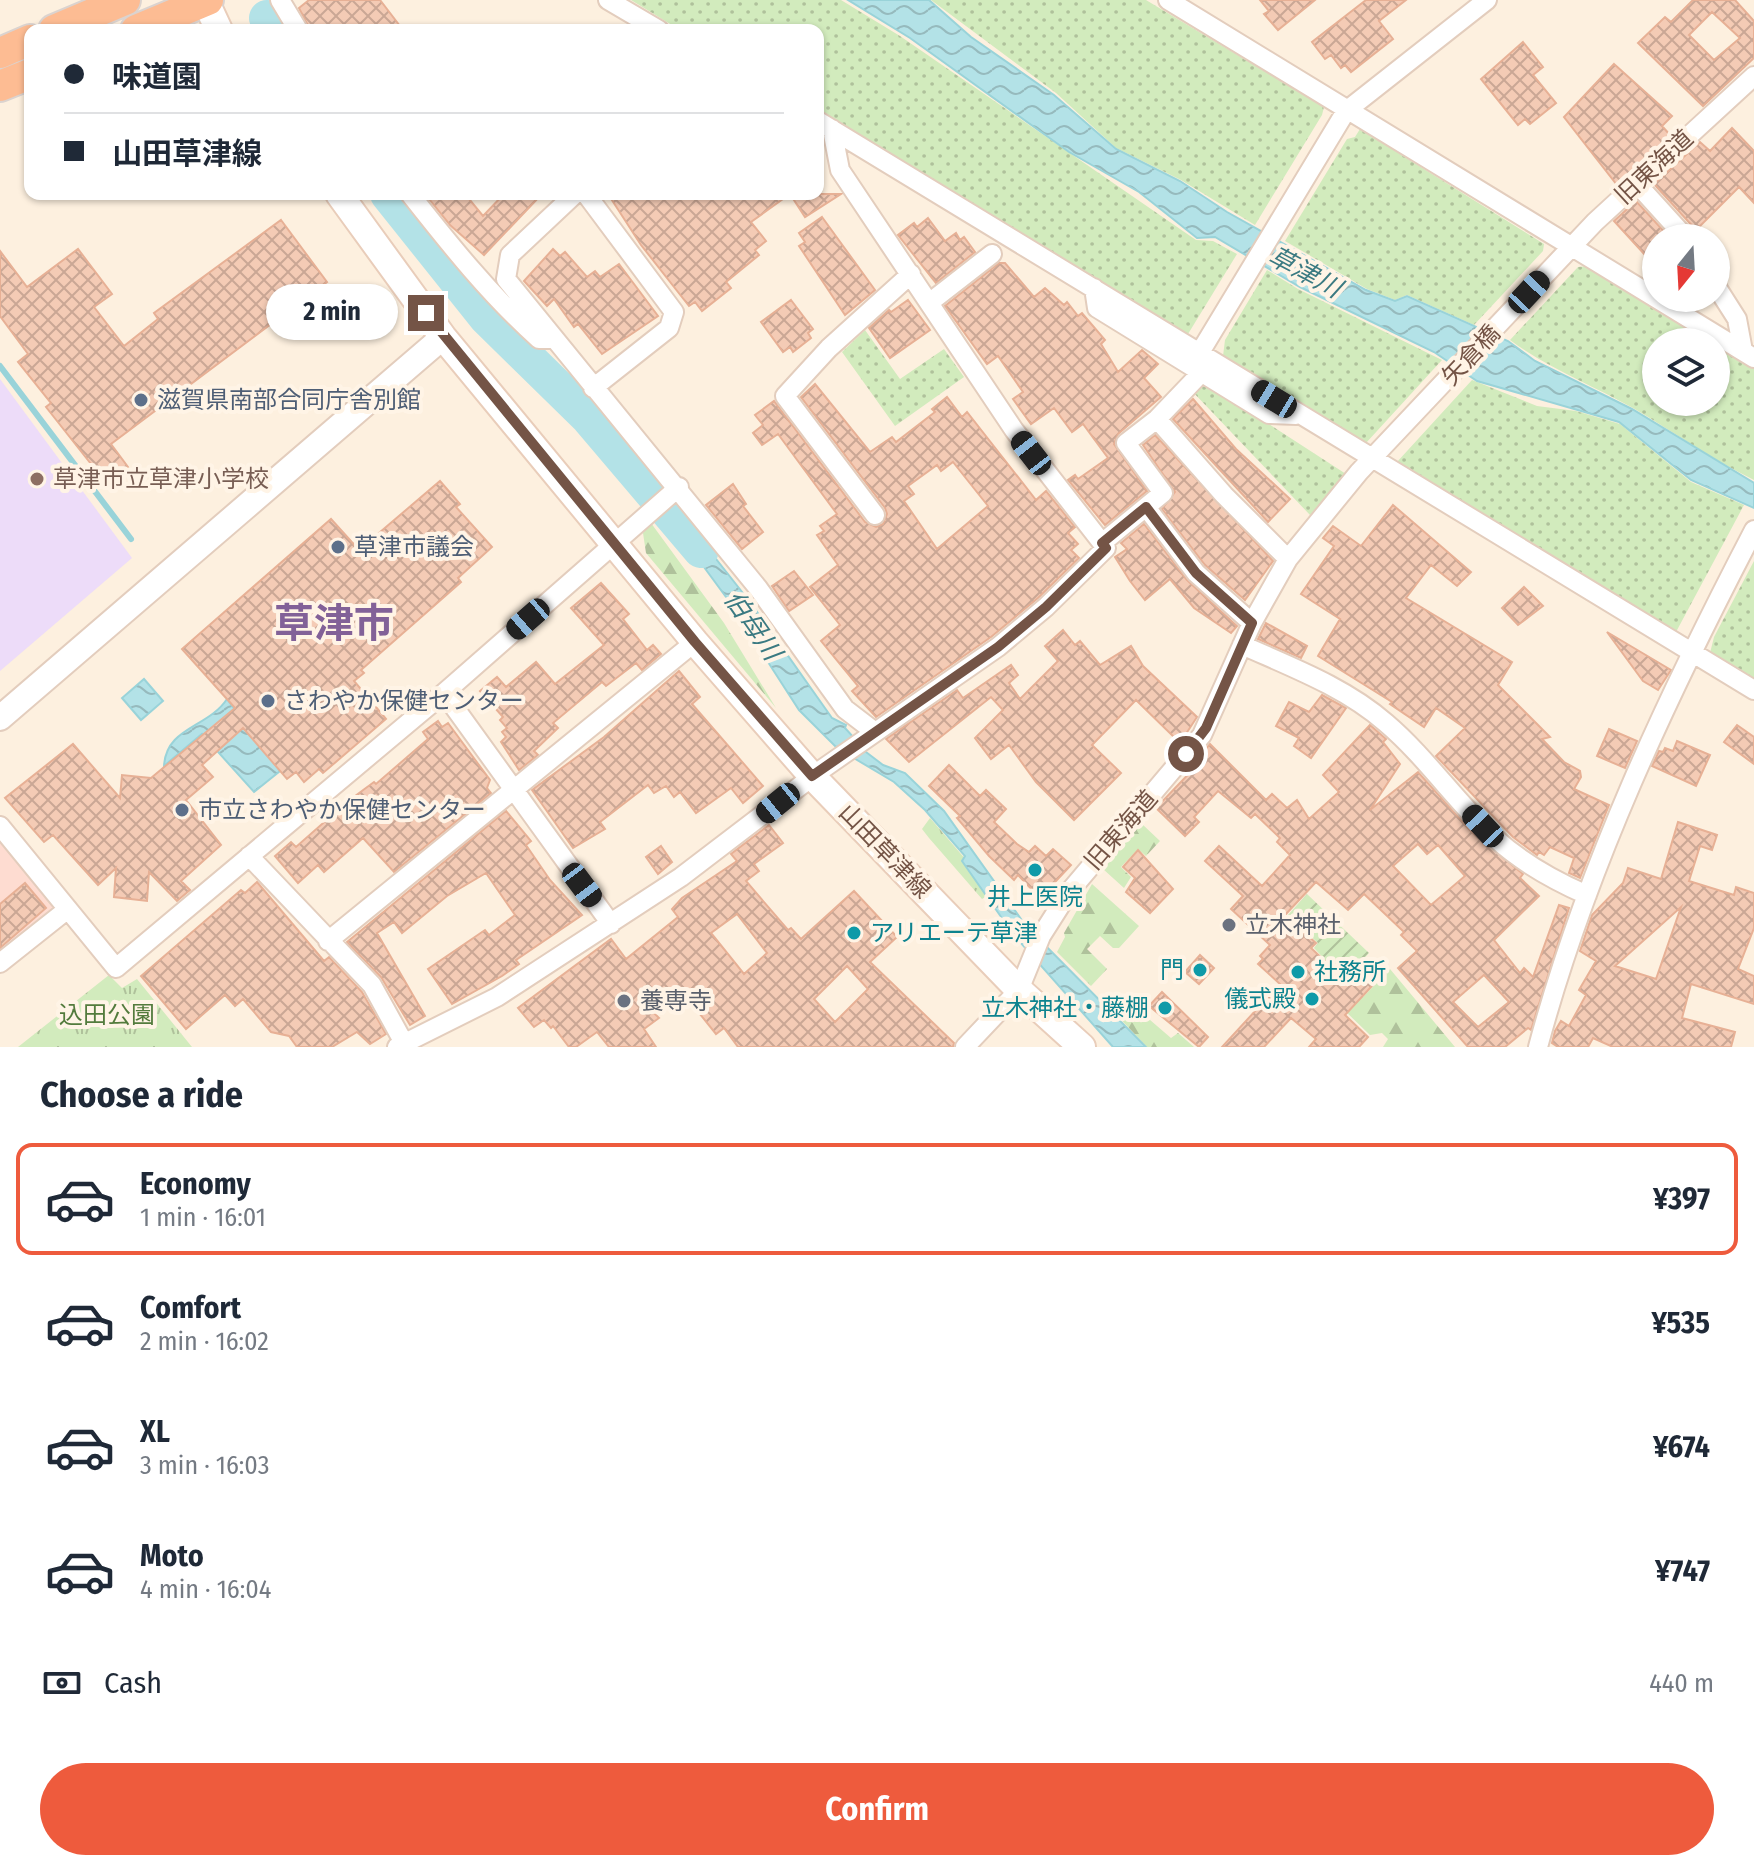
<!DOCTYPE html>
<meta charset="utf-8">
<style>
body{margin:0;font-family:"Fira Sans Condensed","Noto Sans JP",sans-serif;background:#f2f2f3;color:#1f2937;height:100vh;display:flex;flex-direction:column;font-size:30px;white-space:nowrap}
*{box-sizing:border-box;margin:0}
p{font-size:26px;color:#747a83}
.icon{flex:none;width:44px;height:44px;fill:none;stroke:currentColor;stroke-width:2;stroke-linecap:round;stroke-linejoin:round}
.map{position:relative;height:1047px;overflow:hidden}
.panel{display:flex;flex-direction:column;background:#fff;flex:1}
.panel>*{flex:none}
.banner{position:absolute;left:24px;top:24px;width:800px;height:176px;border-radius:16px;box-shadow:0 2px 6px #0004;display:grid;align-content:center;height:176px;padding:0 40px;background:#fff}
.needle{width:52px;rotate:198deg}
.fabs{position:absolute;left:1642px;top:224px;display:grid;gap:16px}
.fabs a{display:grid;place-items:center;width:88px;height:88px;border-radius:50%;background:#fff;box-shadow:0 2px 6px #0004;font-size:40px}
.end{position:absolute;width:36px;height:36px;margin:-18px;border:10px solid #745446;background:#fff;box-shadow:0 0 0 4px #fff}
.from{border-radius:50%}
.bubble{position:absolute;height:56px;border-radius:28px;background:#fff;box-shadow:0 2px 6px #0004;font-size:26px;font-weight:700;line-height:56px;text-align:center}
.car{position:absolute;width:24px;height:48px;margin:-24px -12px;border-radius:10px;box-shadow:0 0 6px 2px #0007;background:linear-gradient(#222 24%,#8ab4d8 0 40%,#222 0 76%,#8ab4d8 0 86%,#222 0)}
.banner b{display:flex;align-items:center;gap:28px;height:76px;font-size:30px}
.banner b+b{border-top:2px solid #e0e1e3}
.banner i{width:20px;height:20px;background:#1f2937}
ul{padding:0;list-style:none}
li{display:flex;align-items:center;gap:24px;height:112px;margin:0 16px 12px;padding:0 24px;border:4px solid transparent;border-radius:16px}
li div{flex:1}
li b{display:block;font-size:30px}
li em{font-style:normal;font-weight:700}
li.selected{border-color:#ee5b3d}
li>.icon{width:72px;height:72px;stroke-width:1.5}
h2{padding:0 40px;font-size:36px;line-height:96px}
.pay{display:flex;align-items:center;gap:20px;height:88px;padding:0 40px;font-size:30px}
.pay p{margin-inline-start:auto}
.button{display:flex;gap:16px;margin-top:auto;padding:16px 40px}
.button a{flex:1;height:92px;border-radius:48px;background:#ee5b3d;color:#fff;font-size:32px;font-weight:700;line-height:92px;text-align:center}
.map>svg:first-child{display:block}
.commercial{fill:#fedcd1}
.education{fill:#eddcf9}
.grass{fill:url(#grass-dots)}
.forest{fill:url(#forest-firs)}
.park{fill:url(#park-tufts)}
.garden{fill:url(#garden-furrows)}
.water{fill:url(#water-waves);stroke:#99d3d9;stroke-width:2}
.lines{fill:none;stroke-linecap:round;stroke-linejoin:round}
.stream{stroke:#99d3d9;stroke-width:6}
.river{stroke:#b3e2e7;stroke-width:36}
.building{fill:url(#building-cross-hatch);stroke:#e7b095;stroke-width:2;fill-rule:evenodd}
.minor-casing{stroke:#e3cdbd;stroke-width:22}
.tertiary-casing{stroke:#e3cdbd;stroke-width:28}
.secondary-casing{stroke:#e9cdba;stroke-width:30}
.trunk-casing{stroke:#dbd3cf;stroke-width:34}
.minor{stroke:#fff;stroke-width:18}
.tertiary{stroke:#fff;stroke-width:24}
.secondary{stroke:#fff;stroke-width:26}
.trunk{stroke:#fdbc93;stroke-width:30}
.route{stroke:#745446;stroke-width:10}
.service-dot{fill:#5c6f8a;stroke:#fff4e6;stroke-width:3}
.education-dot{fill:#8d6e63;stroke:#fff4e6;stroke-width:3}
.culture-dot{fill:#0f9aa8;stroke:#fff4e6;stroke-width:3}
.worship-dot{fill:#6b7280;stroke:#fff4e6;stroke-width:3}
.labels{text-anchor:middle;stroke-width:8;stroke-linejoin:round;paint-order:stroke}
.street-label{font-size:24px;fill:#745446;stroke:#fff4e6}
.service-label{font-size:24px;fill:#4e5e75;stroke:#fff4e6;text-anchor:start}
.education-label{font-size:24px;fill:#785e54;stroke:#fff4e6;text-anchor:start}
.culture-label{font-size:24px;fill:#0d838f;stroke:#fff4e6;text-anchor:end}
.worship-label{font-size:24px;fill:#5b616d;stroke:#fff4e6;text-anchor:start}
.park-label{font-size:24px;fill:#537b3d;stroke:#fff4e6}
.water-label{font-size:26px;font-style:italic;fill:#3b7a82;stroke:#fff4e6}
.town-label{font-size:40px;font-weight:bold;fill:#826198;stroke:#fff4e6}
</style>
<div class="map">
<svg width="1754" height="1047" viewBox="0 0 1754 1047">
<defs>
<pattern id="grass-dots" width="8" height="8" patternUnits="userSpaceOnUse" patternTransform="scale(2)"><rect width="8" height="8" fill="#d2ebbd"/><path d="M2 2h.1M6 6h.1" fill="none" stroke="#afc19b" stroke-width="1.8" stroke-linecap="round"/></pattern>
<pattern id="forest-firs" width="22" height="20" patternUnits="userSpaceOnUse" patternTransform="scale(2)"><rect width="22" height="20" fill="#d2ebbd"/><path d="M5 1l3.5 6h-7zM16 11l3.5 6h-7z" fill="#afc19b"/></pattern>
<pattern id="park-tufts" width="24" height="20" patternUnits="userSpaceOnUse" patternTransform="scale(2)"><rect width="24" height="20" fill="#d2ebbd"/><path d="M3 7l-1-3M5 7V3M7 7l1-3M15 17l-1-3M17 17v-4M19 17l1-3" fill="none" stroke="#afc19b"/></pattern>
<pattern id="garden-furrows" width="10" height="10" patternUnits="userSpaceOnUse" patternTransform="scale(2)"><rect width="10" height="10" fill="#d2ebbd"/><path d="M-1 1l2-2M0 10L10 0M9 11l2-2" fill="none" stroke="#afc19b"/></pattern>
<pattern id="water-waves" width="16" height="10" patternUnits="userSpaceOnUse" patternTransform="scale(2)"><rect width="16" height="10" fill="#b3e2e7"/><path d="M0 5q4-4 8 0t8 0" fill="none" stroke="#96babd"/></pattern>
<pattern id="building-cross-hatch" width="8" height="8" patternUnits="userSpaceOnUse" patternTransform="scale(2)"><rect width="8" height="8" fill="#f4cbb5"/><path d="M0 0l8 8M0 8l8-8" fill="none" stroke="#caa795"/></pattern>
</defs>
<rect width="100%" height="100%" fill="#fdf0df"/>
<path class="commercial" d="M0 838 56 910 0 954Z"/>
<path class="education" d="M0 379 132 558 0 671Z"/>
<path class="grass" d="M631 0H841L900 36 1196 240 1213 241 1237 254 1188 334H1185L818 110V30H680Z
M931 0H1146L1324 107 1322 115 1255 225 1181 180 1116 148 1056 93Z
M1360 129 1544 244 1543 251 1474 325 1407 295 1395 300 1367 289 1285 241 1347 139 1355 137Z
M1588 266 1712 342H1656V402H1716V344L1754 367V480C1711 459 1674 432 1633 408 1592 385 1548 368 1510 340L1578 267Z
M1267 270 1298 289 1442 360 1366 443 1223 356 1225 340Z
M865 330 900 379 944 349 964 377 895 426 842 352Z
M1201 380 1346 474 1310 515 1191 390Z
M1472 380 1537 406 1576 411 1620 424 1691 482 1744 505 1676 632 1397 462Z
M1754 561V680L1710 653 1714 637Z"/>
<path class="forest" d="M651 523 724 623 776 708 646 553 643 533Z
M1141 823 1160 841 1146 856 1138 849 1121 867 1131 877 1124 888 1103 869Z
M1092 884 1139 926 1119 948H1113L1100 936 1087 949 1107 969 1091 986 1057 952 1065 937 1064 933Z
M1390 969 1455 1047H1383L1388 1039 1382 1033 1370 1035 1343 1009 1358 993 1363 997Z
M1121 995 1171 1038 1178 1033 1194 1047H1147L1109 1007Z"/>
<path class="park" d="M930 818 973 868 989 895 982 899 929 838 922 829Z
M109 975 122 988 137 979 192 1047H18Z"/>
<path class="garden" d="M1307 894 1369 953 1344 980 1314 948 1318 943 1288 915Z"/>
<path class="water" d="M848 0H929L971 37 1054 95 1116 149 1180 181 1227 212 1366 290 1395 301 1407 296 1508 341 1535 361 1632 409 1754 483V508L1691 480 1619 422 1477 381 1434 352 1300 287 1215 237 1197 238 1139 192 1069 152 910 38Z
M675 507 750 602 832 718 846 725 845 728 854 738 859 731 862 749 883 765 905 773 944 811 1026 926 1146 1047H1113L1013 934 962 861 965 856 925 810 894 782 837 748 799 710 726 597 665 514Z
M144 679 163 701 141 720 122 698Z
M227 699 280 771 254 792 202 734 164 766C166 727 208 728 227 699Z"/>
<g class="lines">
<path class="stream" d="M0 366 131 539"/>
<path class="river" d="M267 18 275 30
M388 194 487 318 589 418 701 550"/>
</g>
<path class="building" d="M309 0H380L403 30H310L299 8Z
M1260 0H1315L1278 30 1264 14 1269 11Z
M1366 0H1406L1379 21 1393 39 1351 72 1345 65 1341 68 1331 55 1325 59 1312 42Z
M1693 0H1735L1754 21V58L1703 106 1638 43 1665 17 1671 22ZM1712 12 1740 38 1714 60 1689 35Z
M1523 42 1543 67 1533 75 1556 103 1530 124 1525 119 1518 125 1481 79Z
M1614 64 1672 116 1662 126 1671 136 1617 185 1564 117Z
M1732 128 1754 151V203L1739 187 1696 230 1654 184 1700 142 1710 151Z
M435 194H465L483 216 504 194H542L484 255 450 225 429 199Z
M608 194H841L805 217 790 194 751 222 766 241 755 250 759 255 726 282 731 288 702 311 695 302 689 306 641 245Z
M1636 201 1670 238H1656V267L1614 221Z
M822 217 875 290 845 315 799 246 805 242 799 233Z
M928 218 945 241 956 233 960 240 964 237 975 252 936 283 898 235 914 223 917 227Z
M281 220 327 282 111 444 128 467 106 483 46 407 51 403 18 362 28 354 0 316V251L27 287 78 249 112 294 94 307 124 346 158 319 154 313Z
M553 249 560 256 565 252 587 277 595 271 600 277 619 264 658 316 602 354 578 324 574 327 554 299 547 306 524 281Z
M999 263H1005L1034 297 1045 288 1064 305 1067 302 1078 316 1082 313 1105 340 1101 344 1118 372 1142 350 1158 364 1144 378 1161 397 1118 434 1114 444 1147 491 1105 525 1068 480 1075 475 1078 479 1108 458 1083 424 1072 432 1054 408 1031 424 1013 399 1023 392 998 356 987 364 945 306Z
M791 300 813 329 808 333 811 338 793 352 790 347 783 352 761 322Z
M908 300 930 330 890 358 869 328 889 310 891 312Z
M815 384 870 452 892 437 896 442 935 412 932 409 947 397 962 417 967 412 1036 500 1046 491 1075 527 1068 533 1078 544 1071 550 1079 558 1038 598 991 637 876 717 852 691 858 686 821 641 840 625 810 587 838 565 817 535 824 531 820 526 837 514 778 434 762 445 753 433 763 425 755 415 774 401 865 522 876 527 883 524 887 514 885 508 801 397ZM953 462 988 506 937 549 904 501 914 494 908 486 937 465 941 471Z
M1193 399 1236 449 1290 499 1268 522 1173 419Z
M1155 435 1273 561 1245 600 1205 565 1162 509 1175 492 1143 445Z
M440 481 460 504 456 507 492 547 458 578 461 582 361 670 364 673 354 681 386 719 323 773 319 769 304 782 296 772 287 779 243 728 202 765 213 777 186 800 221 845 181 881 190 890 177 901 149 872 147 901 114 897 116 868 98 885 53 835 44 842 5 798 73 744 120 798 122 775 151 778 235 708 182 649 331 519 359 550Z
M733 484 746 504 743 506 763 532 742 549 706 505Z
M1393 505 1471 572 1457 586 1431 565 1406 598 1512 662 1498 685 1550 737 1542 739 1564 762 1580 771 1581 777 1574 789 1609 805 1580 878 1569 873 1574 858 1550 847 1544 855 1539 852 1537 855 1513 837 1436 756 1465 728 1436 708 1424 727 1390 704 1392 702 1318 656 1340 619 1301 594 1334 546 1323 538 1333 526 1361 546Z
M1144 524 1187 580 1237 626 1231 633 1194 608 1170 579 1145 600 1130 581 1115 557 1127 549 1121 543Z
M794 571 813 595 789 611 772 586Z
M601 583 629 614 623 619 647 650 653 645 661 654 642 670 636 663 606 686 602 682 553 723 558 728 534 751 538 755 519 770 501 742 506 737 502 732 507 728 500 720 503 717 480 691 497 677 506 687 536 662 555 684 604 645 571 608Z
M1524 587 1543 606 1518 625 1502 608Z
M1266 623 1307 646 1301 658 1258 639Z
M1063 630 1075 645 1080 641 1100 665 1131 646 1143 666 1197 717 1180 743 1136 700 1092 745 1121 773 1074 820 1036 782 1009 745 991 759 975 738 1003 710 991 697 909 762 886 739 957 690 963 698 1011 665 1018 675 1009 683 1020 699 1058 661 1045 646Z
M1607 632 1671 670 1658 690 1643 681Z
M679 671 700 697 692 704 763 786 743 803 731 788 696 813 680 792 674 797 666 786 654 793 648 785 600 822 605 829 573 848 532 790 604 737Z
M1322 695 1346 708 1311 758 1294 746 1299 738 1276 726 1289 702 1309 712Z
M438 721 442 727 448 723 490 780 487 788 491 793 394 872 363 838 324 872 318 865 298 883 275 856 291 842 296 847 347 802 374 782 376 784 428 739 423 732Z
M1370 725 1386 739 1383 742 1400 764 1370 810 1418 772 1472 832 1523 874 1520 878 1539 896 1494 940 1520 973 1524 968 1533 977 1559 905 1569 908 1531 1030 1528 1028 1505 1047H1468L1398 968 1417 951 1401 935 1404 932 1364 894 1348 910 1316 882 1285 915 1316 943 1311 948 1345 980 1368 961 1383 974 1345 1015 1368 1037 1359 1047H1309L1316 1039 1291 1018 1264 1047H1222L1280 984 1258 964 1263 959 1260 956 1270 945 1231 909 1243 896 1205 861 1219 846 1262 886 1290 855 1277 842 1280 838 1255 814 1251 818 1218 791 1194 817 1199 822 1185 836 1156 808 1200 762 1197 759 1210 744 1266 800 1272 794 1287 808 1297 800 1309 819 1339 792 1323 775ZM1418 844 1427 854 1438 845 1465 876 1431 905 1393 866ZM1484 975 1509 1002 1478 1027 1453 1002Z
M1737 725 1754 737V764L1724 742Z
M1609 729 1637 741 1625 768 1597 756Z
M1677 741 1710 755 1696 786 1652 766 1659 751 1663 752 1665 748 1673 751Z
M949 765 980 796 986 790 1006 809 994 822 1017 844 1029 852 1035 846 1046 856 1053 849 1071 865 1040 898 1018 875 1014 880 989 856 957 818 960 816 929 786Z
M506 811 531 841 526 845 550 880 582 915 516 960 519 964 502 976 452 1004 428 969 485 930 489 935 515 915 486 873 447 896 402 933 394 922 377 933 425 1016 410 1025 381 977 347 942Z
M1678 822 1717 835 1712 850 1700 846 1689 881 1734 895 1736 887 1754 893V928L1738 969 1754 976V1004L1691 984 1682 1018 1735 1032 1731 1047H1613L1593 1038 1588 1047H1558L1552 1043 1555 1031 1561 1021 1569 1026 1586 995 1579 990 1596 961 1580 951 1592 915 1623 883 1628 868 1661 879ZM1681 907 1656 979 1615 966Z
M769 825 783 843 754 864 759 871 746 881 788 930 791 928 801 939 854 891 897 937 870 962 954 1043 953 1047H738L724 1028 716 1034 683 993 655 1014 659 1018 644 1029 656 1047H609L597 1032 576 1047H569L553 1026 551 1028 544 1020 534 1027 518 1008 611 939 626 959 678 917 672 909 682 898 737 861 731 854ZM737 914 767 953 744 974 711 933ZM847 966 868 989 835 1022 814 999Z
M661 846 672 862 658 874 646 857Z
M1138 850 1173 889 1150 913 1126 892 1135 878 1123 867Z
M257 882 324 961 329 957 362 992 386 1034 370 1044 357 1032 332 1047H297L289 1036 271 1032 243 999 235 1006 225 995 186 1029 141 976 241 890 245 893Z
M25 883 46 908 0 948V904Z
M1200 955 1214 968 1199 984 1185 972Z
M1162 992 1208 1037 1199 1047 1149 1006Z"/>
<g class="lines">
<g class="minor-casing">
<path id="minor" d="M280 0 298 30
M608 0 659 30
M1168 0 1754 358
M818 121 1754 690
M1637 184 1686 238
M410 194C450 245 491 296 539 339H550
M575 194 510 255 506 279 758 588 845 709 875 732
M586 194 674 312 669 328 593 388
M1716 286 1737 319 1743 351
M1094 288 1097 308 1269 414 1296 415
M929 303 992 254
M1199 354 1346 111 1487 0
M1157 419 1224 495 1288 559
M1146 507 1196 573 1252 623
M875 515 785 396 829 348 911 274
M1102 543 1163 493 1126 443 1157 419 1202 372
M1242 645C1291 667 1345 687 1386 723 1426 757 1456 802 1495 838 1521 862 1555 881 1587 895
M444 693 611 924
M0 826 116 968 444 693 679 487
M249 856 372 985 404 1043
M328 941 695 642
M0 963 68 909
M397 1047 497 997 681 877 821 770 998 647 1046 607 1106 548 1014 430 840 170 832 129
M965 1047 1019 990 1041 936 1069 892 1202 735 1252 623 1288 559 1359 472 1595 222 1754 76
M1538 1047C1586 868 1668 695 1754 530"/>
</g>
<g class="tertiary-casing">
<path id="tertiary" d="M0 718 443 337"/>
</g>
<g class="secondary-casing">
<path id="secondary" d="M205 0 219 30
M339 194 443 337 695 642 812 776 1019 990 1082 1047"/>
</g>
<g class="trunk-casing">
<path id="trunk" d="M54 30 125 0
M136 30 208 0
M0 53 30 40
M0 86 30 74"/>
</g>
<use href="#minor" class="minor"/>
<use href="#tertiary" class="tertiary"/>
<use href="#secondary" class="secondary"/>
<use href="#trunk" class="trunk"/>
</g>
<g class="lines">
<path class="route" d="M426 313 695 642 812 776 998 647 1046 607 1106 548 1102 543 1146 507 1196 573 1252 623 1206 728 1186 754"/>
</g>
<g class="service-dot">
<circle cx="141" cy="400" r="8"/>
<circle cx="338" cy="547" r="8"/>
<circle cx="268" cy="701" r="8"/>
<circle cx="182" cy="810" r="8"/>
</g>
<circle class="education-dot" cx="37" cy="479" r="8"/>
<g class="culture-dot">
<circle cx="1035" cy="870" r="8"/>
<circle cx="854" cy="933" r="8"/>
<circle cx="1200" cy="970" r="8"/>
<circle cx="1298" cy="972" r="8"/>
<circle cx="1312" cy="999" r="8"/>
<circle cx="1165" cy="1008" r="8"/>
</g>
<g class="worship-dot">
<circle cx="1229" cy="925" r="8"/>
<circle cx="624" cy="1001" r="8"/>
</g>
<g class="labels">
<g class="street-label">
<text transform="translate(1654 167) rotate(-43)" y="8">旧東海道</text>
<text transform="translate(1471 355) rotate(-47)" y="8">矢倉橋</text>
<text transform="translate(1121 830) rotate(-49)" y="8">旧東海道</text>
<text transform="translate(885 851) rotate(46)" y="8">山田草津線</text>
</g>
<g class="service-label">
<text x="157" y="408">滋賀県南部合同庁舎別館</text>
<text x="354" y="555">草津市議会</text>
<text x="284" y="709">さわやか保健センター</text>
<text x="198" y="818">市立さわやか保健センター</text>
</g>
<g class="education-label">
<text x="53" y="487">草津市立草津小学校</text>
</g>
<g class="culture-label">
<text x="1035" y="905" text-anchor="middle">井上医院</text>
<text x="870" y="941" text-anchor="start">アリエーテ草津</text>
<text x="1184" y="978">門</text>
<text x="1314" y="980" text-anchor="start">社務所</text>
<text x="1296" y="1007">儀式殿</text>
<text x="1149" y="1016">立木神社・藤棚</text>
</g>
<g class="worship-label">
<text x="1245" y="933">立木神社</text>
<text x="640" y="1009">養専寺</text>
</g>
<g class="park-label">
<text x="107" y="1023">込田公園</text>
</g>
<g class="water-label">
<text transform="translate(1305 272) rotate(28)" y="9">草津川</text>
<text transform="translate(753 625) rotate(55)" y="9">伯母川</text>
</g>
<g class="town-label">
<text x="334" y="637">草津市</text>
</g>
</g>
</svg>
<div class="fabs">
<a><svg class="needle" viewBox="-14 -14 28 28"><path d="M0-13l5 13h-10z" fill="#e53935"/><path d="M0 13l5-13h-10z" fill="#747a83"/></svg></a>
<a><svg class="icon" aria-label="layers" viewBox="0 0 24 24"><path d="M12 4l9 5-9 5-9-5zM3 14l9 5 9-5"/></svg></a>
</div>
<i class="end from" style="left:1186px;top:754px"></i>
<i class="end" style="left:426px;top:313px"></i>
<div class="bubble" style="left:266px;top:284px;width:132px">2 min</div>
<i class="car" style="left:1529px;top:292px;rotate:43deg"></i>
<i class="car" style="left:1274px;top:399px;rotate:301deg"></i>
<i class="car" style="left:1031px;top:453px;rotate:322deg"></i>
<i class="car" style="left:528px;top:619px;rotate:229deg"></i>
<i class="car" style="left:778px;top:803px;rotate:231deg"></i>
<i class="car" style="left:1483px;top:826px;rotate:317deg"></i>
<i class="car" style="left:582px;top:885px;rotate:143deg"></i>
<div class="banner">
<b><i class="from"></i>味道園</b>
<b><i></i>山田草津線</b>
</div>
</div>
<section class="panel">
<h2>Choose a ride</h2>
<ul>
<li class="selected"><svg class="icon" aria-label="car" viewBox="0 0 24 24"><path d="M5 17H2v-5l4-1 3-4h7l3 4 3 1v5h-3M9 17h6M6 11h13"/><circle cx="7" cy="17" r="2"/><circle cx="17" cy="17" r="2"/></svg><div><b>Economy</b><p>1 min · 16:01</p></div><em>¥397</em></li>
<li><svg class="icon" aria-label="car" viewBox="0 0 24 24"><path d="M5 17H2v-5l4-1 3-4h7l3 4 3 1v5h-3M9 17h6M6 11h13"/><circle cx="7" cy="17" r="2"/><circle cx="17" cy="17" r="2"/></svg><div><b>Comfort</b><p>2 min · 16:02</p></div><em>¥535</em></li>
<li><svg class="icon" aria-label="car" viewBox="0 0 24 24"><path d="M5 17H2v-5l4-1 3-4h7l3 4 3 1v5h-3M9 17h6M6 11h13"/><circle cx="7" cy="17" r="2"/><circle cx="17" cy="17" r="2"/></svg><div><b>XL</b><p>3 min · 16:03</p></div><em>¥674</em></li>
<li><svg class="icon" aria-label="car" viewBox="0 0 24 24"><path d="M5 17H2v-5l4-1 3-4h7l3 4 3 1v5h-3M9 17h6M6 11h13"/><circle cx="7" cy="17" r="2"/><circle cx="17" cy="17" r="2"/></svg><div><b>Moto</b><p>4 min · 16:04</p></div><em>¥747</em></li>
</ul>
<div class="pay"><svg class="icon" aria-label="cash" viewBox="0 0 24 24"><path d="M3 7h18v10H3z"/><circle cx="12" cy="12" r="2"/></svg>Cash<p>440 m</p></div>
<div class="button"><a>Confirm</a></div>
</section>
